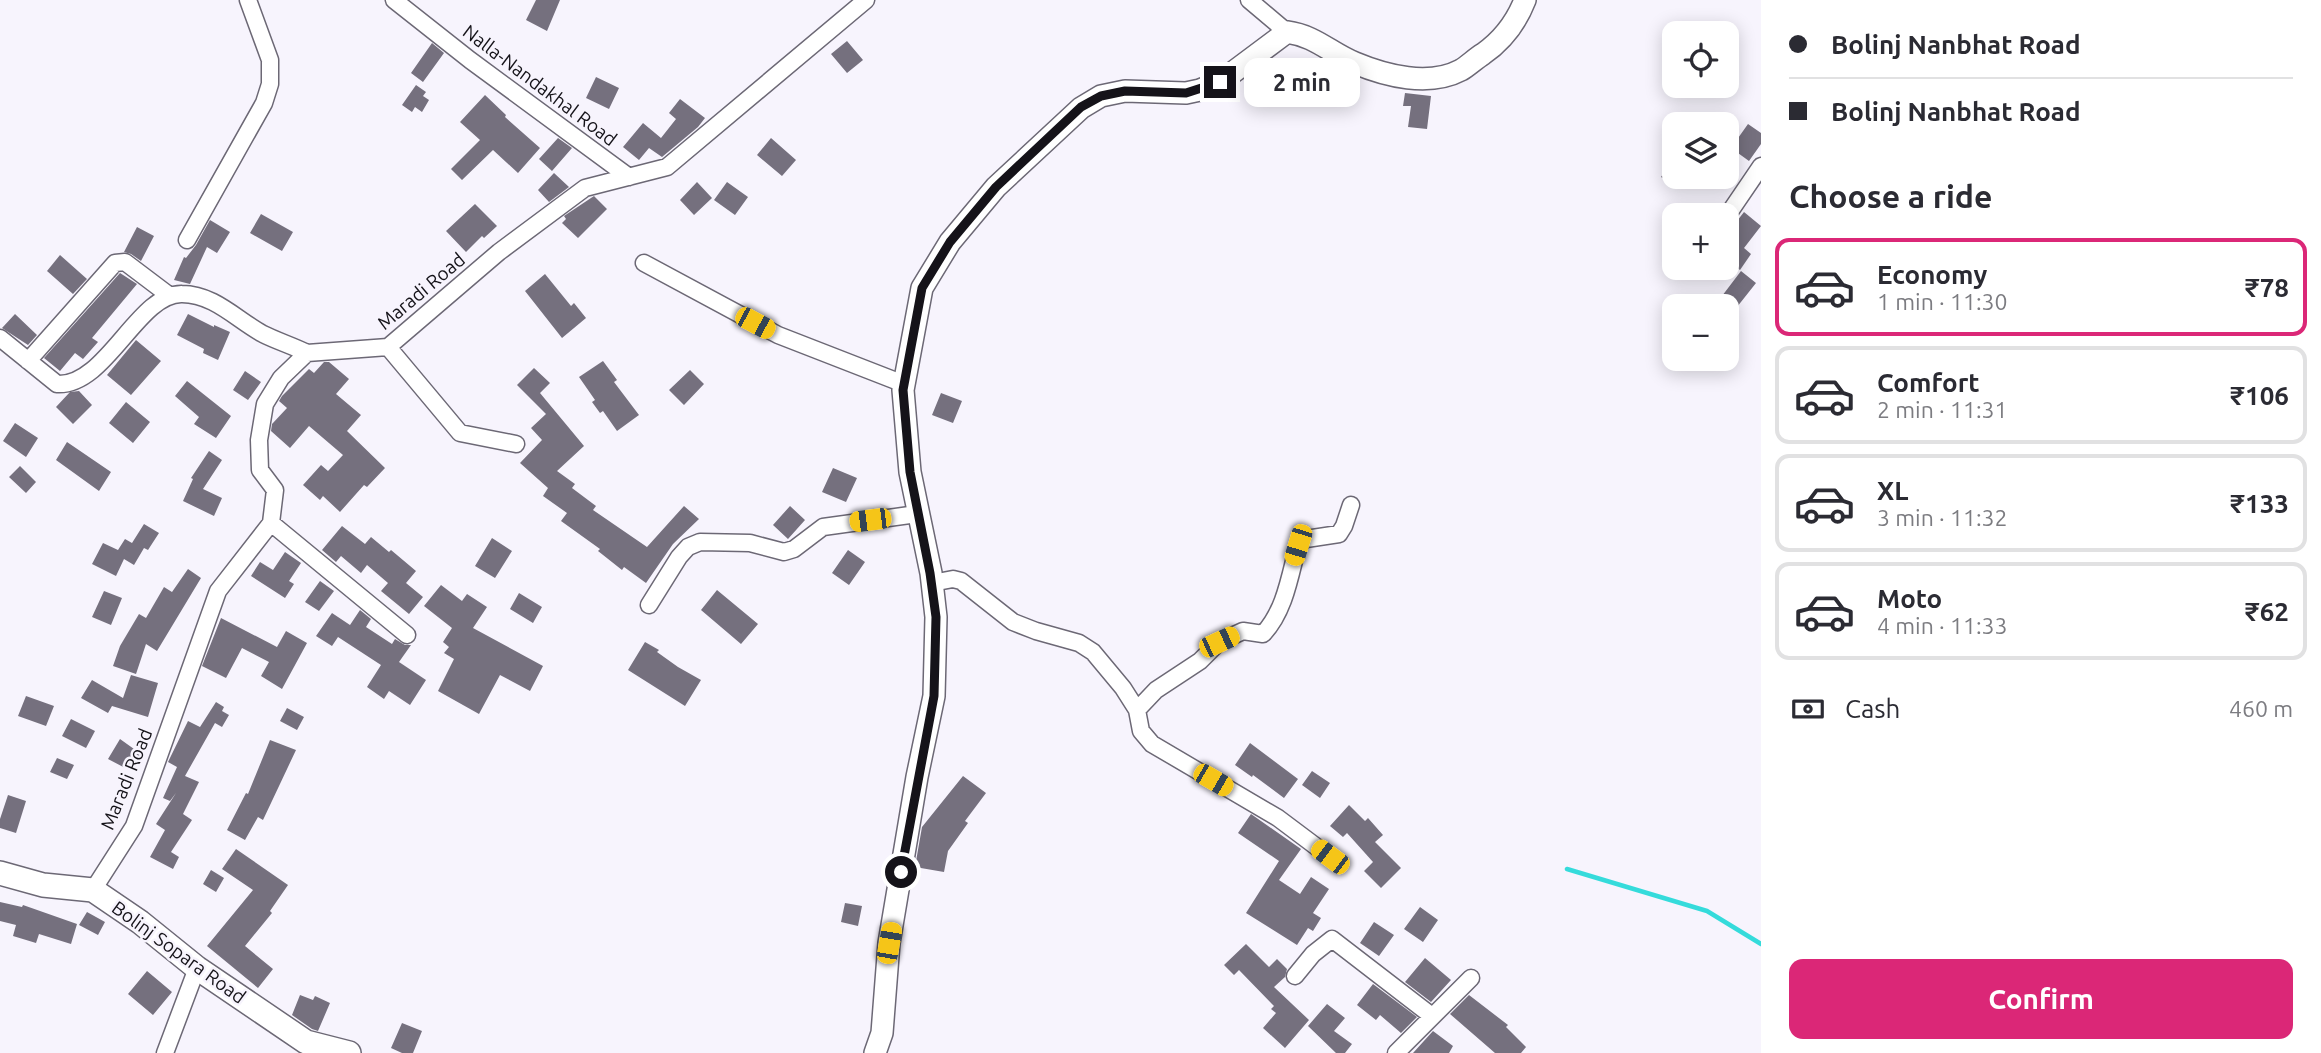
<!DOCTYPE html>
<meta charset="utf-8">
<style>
body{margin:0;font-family:Ubuntu,sans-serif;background:#f7f7f7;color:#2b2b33;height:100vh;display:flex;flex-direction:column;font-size:26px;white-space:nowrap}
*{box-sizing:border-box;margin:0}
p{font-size:23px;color:#7c7c81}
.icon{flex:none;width:38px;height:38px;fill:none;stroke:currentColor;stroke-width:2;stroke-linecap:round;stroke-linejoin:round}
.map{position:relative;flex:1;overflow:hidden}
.sheet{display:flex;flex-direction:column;background:#fff;width:560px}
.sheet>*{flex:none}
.banner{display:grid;align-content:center;height:154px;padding:0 28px;background:#fff}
.fabs{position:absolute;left:1662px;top:21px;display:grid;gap:14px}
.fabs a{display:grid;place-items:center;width:77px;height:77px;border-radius:14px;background:#fff;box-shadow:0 4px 18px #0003;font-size:35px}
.end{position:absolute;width:32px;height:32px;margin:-16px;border:9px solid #151319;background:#fff;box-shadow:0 0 0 4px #fff}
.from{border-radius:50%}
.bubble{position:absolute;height:49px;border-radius:14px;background:#fff;box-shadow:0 4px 18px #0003;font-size:23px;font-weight:700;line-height:49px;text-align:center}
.car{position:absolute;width:21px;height:42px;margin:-21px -10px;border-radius:9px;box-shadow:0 0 5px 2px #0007;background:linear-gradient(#f5c518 24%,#345 0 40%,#f5c518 0 76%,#345 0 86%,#f5c518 0)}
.banner b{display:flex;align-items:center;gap:24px;height:66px;font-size:26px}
.banner b+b{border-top:2px solid #e1e1e2}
.banner i{width:18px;height:18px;background:#2b2b33}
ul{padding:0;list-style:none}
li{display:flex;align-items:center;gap:21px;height:98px;margin:0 14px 10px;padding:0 14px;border:4px solid #e1e1e2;border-radius:14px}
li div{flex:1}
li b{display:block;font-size:26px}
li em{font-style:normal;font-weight:700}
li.current{border-color:#db2777}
li>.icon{width:63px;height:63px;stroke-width:1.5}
h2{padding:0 28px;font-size:32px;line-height:84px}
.pay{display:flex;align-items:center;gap:18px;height:77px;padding:0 28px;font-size:26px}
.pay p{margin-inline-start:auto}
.primary-button{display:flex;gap:14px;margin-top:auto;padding:14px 28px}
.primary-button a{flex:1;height:80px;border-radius:14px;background:#db2777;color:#fff;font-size:28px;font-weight:700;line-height:80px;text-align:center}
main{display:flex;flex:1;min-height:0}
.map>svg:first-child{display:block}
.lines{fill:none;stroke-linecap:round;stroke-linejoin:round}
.stream{stroke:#35dbdb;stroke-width:4.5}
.building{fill:#75707e}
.minor-casing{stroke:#6c6875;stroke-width:19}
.tertiary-casing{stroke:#6c6875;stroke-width:24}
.secondary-casing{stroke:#6c6875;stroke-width:26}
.minor{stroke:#fff;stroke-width:16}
.tertiary{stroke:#fff;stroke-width:21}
.secondary{stroke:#fff;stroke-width:23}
.route{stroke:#151319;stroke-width:9}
.labels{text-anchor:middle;stroke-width:5;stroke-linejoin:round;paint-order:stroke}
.street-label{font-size:19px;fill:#151319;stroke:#f7f4fd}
</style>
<main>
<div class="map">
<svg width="1761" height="1053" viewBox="0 0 1761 1053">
<rect width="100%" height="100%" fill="#f7f4fd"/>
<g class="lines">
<path class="stream" d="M1567 869 1707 911 1761 944"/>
</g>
<path class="building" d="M536 0H560L547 31 526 20Z
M847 41 863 60 847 73 831 54Z
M432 43 444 53 423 82 411 73Z
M1302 62 1314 72 1312 74 1316 78 1302 93 1295 87 1278 105 1259 87 1270 75 1276 81 1290 64 1296 69Z
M596 77 619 88 609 109 586 98Z
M416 85 426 92 423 96 429 100 422 112 415 107 412 112 402 105Z
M1405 93 1431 96 1427 129 1408 127 1411 106H1403Z
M485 95 506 115 505 117 540 148 518 173 493 150 462 180 451 169 480 140 460 122Z
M680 99 705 118 698 127 662 157 649 148 639 160 623 147 643 123 661 138 676 119 669 113Z
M1748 124 1761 133V144L1749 161 1731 148Z
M558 138 572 148 552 171 539 159Z
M771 138 796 160 782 176 757 155Z
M1675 156V177H1690L1682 189 1661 177Z
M554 173 569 187 549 202 538 190Z
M697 182 712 198 694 215 680 200Z
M727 182 748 197 735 215 714 200Z
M594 196 607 209 578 238 562 223 566 219 564 216Z
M475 204 497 226 484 238 482 236 466 252 446 231Z
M1744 212 1761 226 1744 248 1751 254 1740 270 1727 260V234Z
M261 214 293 232 282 251 250 233Z
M210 220 230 232 217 253 207 247 190 284 174 280 184 257 186 258 196 245Z
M137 227 154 236 141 261 131 254 124 252Z
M60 255 87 279 73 294 47 271Z
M1741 271 1756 283 1737 307 1722 296Z
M120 273 137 284 92 338 98 342 83 359 75 353 60 371 44 358Z
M545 274 571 306 574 303 586 318 562 338 525 291Z
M15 314 37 335 28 345 2 328Z
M188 314 214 327V325L230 332 218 360 203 353 204 349 177 335Z
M136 340 161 361 131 395 107 375Z
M603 361 617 380 614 382 639 415 617 431 603 411 600 413 592 402 595 400 579 377Z
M324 362H329L349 379 336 394 361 415 347 431 385 468 367 487 364 485 340 512 323 496 320 500 303 485 321 465 328 471 343 455 309 426 290 448 271 431 272 424 287 408 279 401 282 396 309 369 314 373Z
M534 368 550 383 540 393 584 446 557 471 575 484 572 488 596 506 593 510 647 547 684 506 699 519 673 544 646 583 624 567 622 570 598 551 600 549 561 521 567 513 543 496 548 488 520 463 542 440 531 428 546 414 517 385Z
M690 370 704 384 684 405 669 390Z
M245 371 261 382 248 400 233 390Z
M187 381 231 416 216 438 194 424 199 417 175 396Z
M79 391 92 405 73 424 56 407 70 392Z
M941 393 962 401 953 423 932 415Z
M126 402 150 422 133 443 109 423Z
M15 423 38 438 26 457 3 441Z
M67 442 111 472 99 491 56 460Z
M209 451 222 460 203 489 222 498 214 516 183 501 193 479 191 478Z
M20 466 36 482 26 493 9 477Z
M833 468 857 478 846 502 822 492Z
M790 506 805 520 788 539 773 525Z
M144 524 159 533 148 550 144 548 134 565 124 559 116 576 92 564 103 543 118 550 125 539 132 543Z
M342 526 365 544 371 537 389 552 391 550 416 571 406 583 423 597 409 614 381 591 388 583 367 565 361 573 341 556 336 562 322 550Z
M492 538 512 551 495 578 475 566Z
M848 550 865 562 849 585 832 573Z
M285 552 301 563 289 581 294 584 285 598 251 576 260 562 273 570Z
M188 569 201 578 157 651 146 644 136 674 113 666 120 646 139 614 146 618 164 587 172 592Z
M320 581 334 591 319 611 305 602Z
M441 585 462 601 467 594 487 607 473 628 543 666 530 691 500 675 479 714 438 691 454 659 444 653 449 647 443 642 452 628 424 606Z
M717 590 758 624 741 644 701 610Z
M104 591 122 598 111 625 92 617Z
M519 593 542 607 533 623 510 609Z
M360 610 371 619 366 627 392 644 395 639 405 645H411L399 662 426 680 410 705 389 691 384 699 367 687 381 665 338 637 332 646 316 636 332 613 350 625Z
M221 618 277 647 286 631 307 643 282 689 261 676 269 662 242 648 226 678 202 666Z
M645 642 659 650 657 652 678 667 701 680 685 706 628 670Z
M131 675 158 683 148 717 112 706 108 713 81 698 92 680 123 698Z
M26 696 54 706 46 726 18 716Z
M216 702 224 707 222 711 229 715 222 727 215 723 185 776 199 782 183 814 192 820 171 852 179 857 173 869 150 857 165 830 156 824 176 793 170 801 163 798 177 767 168 762 188 721 200 727Z
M287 708 304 717 297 730 280 721Z
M71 719 95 731 86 748 62 736Z
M120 739 141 754 129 770 108 759Z
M270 740 296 750 263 820 258 817 245 840 227 830 246 793 248 794Z
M1250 743 1298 779 1284 798 1253 775 1252 777 1235 765Z
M57 758 74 765 67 779 50 772Z
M1312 771 1330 783 1320 798 1302 785Z
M963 776 986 793 965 821 968 823 948 851 944 872 915 867 922 827Z
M8 795 26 801 16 833 0 828V819Z
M1349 805 1365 821 1368 818 1383 835 1375 842 1401 868 1381 888 1364 871 1373 862 1347 833 1343 837 1330 826Z
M1251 814 1301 849 1279 880 1300 894 1311 877 1329 889 1313 913 1321 918 1313 931 1308 928 1297 945 1246 913 1279 861 1238 833Z
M236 849 288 885 270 911 272 913 245 946 273 969 258 988 207 946 253 890 222 869Z
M211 870 224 878 216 892 203 884Z
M0 902 22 907 23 905 77 924 71 944 39 934 36 943 13 936 16 925 0 921Z
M845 903 862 906 858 926 841 922Z
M1420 907 1438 920 1423 942 1404 929Z
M87 912 105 922 98 935 79 925Z
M1374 922 1394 935 1379 956 1360 943Z
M1246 944 1269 967 1277 959 1287 969 1285 977 1274 987 1309 1020 1285 1048 1263 1028 1276 1013 1271 1009 1274 1006 1239 970 1234 975 1224 965Z
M1425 958 1451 980 1431 1002 1405 982Z
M147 971 172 992 153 1015 128 994Z
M1373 984 1417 1017 1401 1033 1380 1015 1376 1020 1357 1005Z
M300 995 313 1000 315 996 330 1003 318 1031 312 1029 292 1015Z
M1469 995 1508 1025 1506 1027 1526 1047 1521 1053H1495L1450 1014Z
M1327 1004 1345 1018 1334 1031 1352 1044 1345 1053H1336L1308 1026Z
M402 1023 422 1031 413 1053H402L391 1048Z
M1433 1031 1453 1046 1449 1053H1413Z"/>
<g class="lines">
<g class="minor-casing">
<path id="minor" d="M394 0 470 60 629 177
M1249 0 1287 32
M1727 216 1761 166
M187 240 264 103 270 84V60L248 0
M644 263 778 335 904 384
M0 338 57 384C106 387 138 293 182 294 214 294 237 320 263 334 277 341 293 346 307 353
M388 347 460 433 516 444
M28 361 115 263 125 262 170 296
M271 523 407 635
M932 583 953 579 961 581 1013 622 1036 631 1079 643 1093 652 1123 688 1137 710 1141 731 1152 744 1278 818 1330 857
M649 605 679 557 688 547 700 542 750 543 784 552 794 549 823 527 917 514
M1137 710 1156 690 1200 661 1219 642 1243 631 1263 634C1285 611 1290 575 1298 545L1306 539 1339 534 1344 526 1351 505
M93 890 134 826 218 591 271 523 275 490 260 470 259 440 265 404 281 378 307 353 388 347 499 252 585 188 667 167 866 0
M1295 976 1313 954 1332 939 1432 1016
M165 1053 197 968
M1396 1053 1471 978"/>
</g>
<g class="tertiary-casing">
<path id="tertiary" d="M875 1053 882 1033 889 943 917 777 934 696 936 617 931 573 910 472 903 390 922 288 950 242 996 187 1081 108 1101 96 1125 91 1186 93 1200 90 1220 82 1287 32C1316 36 1330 53 1355 63 1386 76 1429 87 1461 70 1468 66 1475 59 1483 54 1503 40 1516 23 1525 0"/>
</g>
<g class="secondary-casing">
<path id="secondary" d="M0 873 43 885 93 890 140 922 197 968 306 1042 349 1053"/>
</g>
<use href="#minor" class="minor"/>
<use href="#tertiary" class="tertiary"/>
<use href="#secondary" class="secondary"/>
</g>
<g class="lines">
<path class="route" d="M901 872 934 696 936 617 930 573 910 472 903 390 922 288 950 242 996 187 1081 107 1101 96 1125 91 1186 93 1220 82"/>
</g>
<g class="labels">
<g class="street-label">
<text transform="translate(540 85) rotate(37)" y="7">Nalla-Nandakhal Road</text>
<text transform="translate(421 291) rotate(-40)" y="7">Maradi Road</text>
<text transform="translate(126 779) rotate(-68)" y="7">Maradi Road</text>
<text transform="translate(179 952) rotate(36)" y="7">Bolinj Sopara Road</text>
</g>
</g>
</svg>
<div class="fabs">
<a><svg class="icon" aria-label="locate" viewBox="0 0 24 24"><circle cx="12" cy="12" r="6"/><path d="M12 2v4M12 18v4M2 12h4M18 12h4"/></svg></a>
<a><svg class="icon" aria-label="layers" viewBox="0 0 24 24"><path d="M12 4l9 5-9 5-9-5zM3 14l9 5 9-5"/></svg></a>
<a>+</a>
<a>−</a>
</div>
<i class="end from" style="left:901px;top:872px"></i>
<i class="end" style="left:1220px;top:82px"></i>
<div class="bubble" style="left:1244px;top:58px;width:116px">2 min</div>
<i class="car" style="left:755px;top:323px;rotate:118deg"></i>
<i class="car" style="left:870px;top:520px;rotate:263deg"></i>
<i class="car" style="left:1298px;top:545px;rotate:197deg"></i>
<i class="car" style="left:1219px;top:642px;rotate:65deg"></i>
<i class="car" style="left:1213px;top:780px;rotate:120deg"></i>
<i class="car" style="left:1330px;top:857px;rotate:307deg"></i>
<i class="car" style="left:889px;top:943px;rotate:10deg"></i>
</div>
<section class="sheet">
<div class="banner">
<b><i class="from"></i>Bolinj Nanbhat Road</b>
<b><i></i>Bolinj Nanbhat Road</b>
</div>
<h2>Choose a ride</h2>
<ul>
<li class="current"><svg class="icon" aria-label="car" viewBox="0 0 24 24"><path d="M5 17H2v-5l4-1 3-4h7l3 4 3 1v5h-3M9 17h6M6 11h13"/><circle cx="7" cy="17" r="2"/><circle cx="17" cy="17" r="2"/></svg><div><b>Economy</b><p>1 min · 11:30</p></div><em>₹78</em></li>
<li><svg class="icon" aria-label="car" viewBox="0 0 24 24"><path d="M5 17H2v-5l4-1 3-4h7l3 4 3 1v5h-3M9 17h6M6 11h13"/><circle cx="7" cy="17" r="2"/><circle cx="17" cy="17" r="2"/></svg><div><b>Comfort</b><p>2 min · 11:31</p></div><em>₹106</em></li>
<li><svg class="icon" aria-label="car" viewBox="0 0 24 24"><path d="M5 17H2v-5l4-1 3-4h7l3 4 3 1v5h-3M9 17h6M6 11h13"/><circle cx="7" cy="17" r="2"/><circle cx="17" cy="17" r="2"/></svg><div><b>XL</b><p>3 min · 11:32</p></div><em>₹133</em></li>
<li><svg class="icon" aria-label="car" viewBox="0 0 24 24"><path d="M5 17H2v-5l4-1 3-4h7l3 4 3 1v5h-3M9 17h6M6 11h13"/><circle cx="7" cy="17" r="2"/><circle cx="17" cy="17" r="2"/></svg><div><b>Moto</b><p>4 min · 11:33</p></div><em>₹62</em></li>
</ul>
<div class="pay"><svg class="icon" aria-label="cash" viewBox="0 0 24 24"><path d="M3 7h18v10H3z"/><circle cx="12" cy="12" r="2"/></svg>Cash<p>460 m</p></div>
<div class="primary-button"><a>Confirm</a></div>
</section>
</main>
